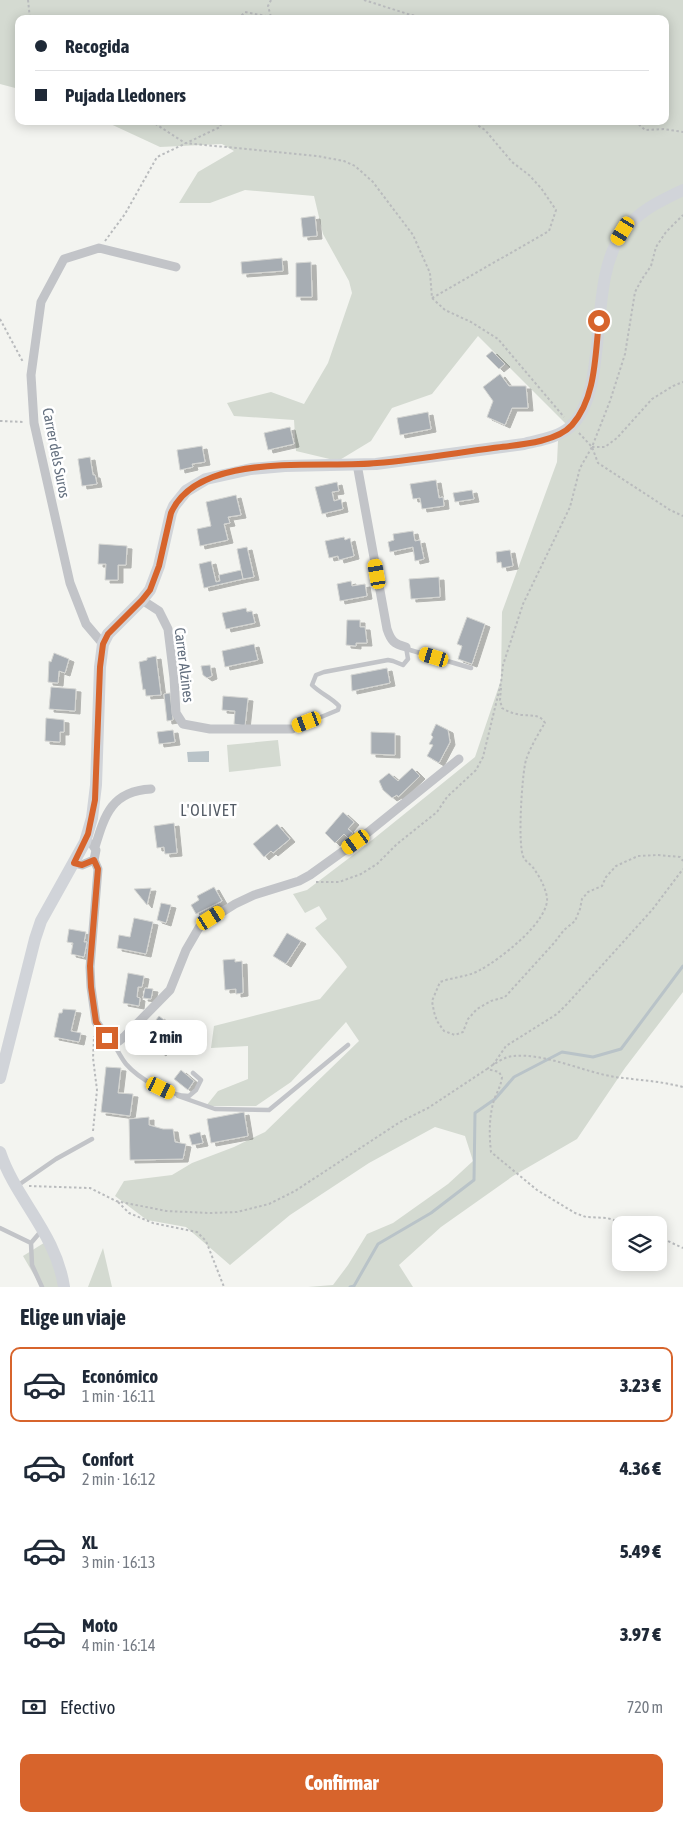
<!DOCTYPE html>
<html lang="es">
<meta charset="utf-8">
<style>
body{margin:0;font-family:"Asap Condensed",sans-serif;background:#f2f2f3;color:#1f2937;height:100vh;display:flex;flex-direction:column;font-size:19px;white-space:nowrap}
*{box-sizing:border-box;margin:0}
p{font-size:16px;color:#747a83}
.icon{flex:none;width:28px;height:28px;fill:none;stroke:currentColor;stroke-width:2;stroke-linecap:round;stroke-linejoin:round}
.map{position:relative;height:1287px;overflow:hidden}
.sheet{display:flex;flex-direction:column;background:#fff;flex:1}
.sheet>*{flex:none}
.banner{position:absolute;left:15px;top:15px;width:654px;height:110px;border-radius:10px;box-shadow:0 2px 12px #0003;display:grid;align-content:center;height:110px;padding:0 20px;background:#fff}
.fabs{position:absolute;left:612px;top:1216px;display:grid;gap:10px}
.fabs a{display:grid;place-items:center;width:55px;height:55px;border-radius:10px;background:#fff;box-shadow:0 2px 12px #0003;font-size:25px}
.end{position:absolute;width:22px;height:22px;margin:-11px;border:6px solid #d7642c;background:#fff;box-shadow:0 0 0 2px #fff}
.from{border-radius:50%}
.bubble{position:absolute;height:35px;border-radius:10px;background:#fff;box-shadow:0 2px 12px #0003;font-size:16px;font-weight:800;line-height:35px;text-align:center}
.car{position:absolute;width:15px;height:30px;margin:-15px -8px;border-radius:6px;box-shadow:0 0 4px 1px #0007;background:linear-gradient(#f5c518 24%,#345 0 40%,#f5c518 0 76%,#345 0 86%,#f5c518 0)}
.banner b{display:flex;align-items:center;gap:18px;height:48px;font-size:19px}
.banner b+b{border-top:1px solid #e0e1e3}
.banner i{width:12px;height:12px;background:#1f2937}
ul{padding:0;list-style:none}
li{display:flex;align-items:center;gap:15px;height:75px;margin:0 10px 8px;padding:0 10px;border:2px solid transparent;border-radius:10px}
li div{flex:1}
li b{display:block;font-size:19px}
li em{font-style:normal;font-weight:800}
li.on{border-color:#d7642c}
li>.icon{width:45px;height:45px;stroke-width:1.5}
h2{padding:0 20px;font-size:22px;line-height:60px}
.pay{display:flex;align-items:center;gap:12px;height:55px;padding:0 20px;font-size:19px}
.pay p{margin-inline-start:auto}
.cta{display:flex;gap:10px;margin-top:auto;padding:10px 20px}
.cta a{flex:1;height:58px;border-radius:10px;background:#d7642c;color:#fff;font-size:20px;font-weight:800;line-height:58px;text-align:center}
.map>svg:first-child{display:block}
.green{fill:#d4dad1}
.water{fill:#b9c3c8}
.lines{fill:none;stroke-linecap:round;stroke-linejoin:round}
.stream{stroke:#b9c3c8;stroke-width:3}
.building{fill:#a7adb3;stroke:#d4d5d2;filter:url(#shadow)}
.path{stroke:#b9bbbd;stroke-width:2;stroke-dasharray:2.5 2.5;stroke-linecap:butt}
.lane{stroke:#c2c4c8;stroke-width:4.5}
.street{stroke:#c2c4c8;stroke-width:9}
.secondary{stroke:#d1d4d9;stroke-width:12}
.route{stroke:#d7642c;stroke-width:6}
.labels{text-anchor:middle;stroke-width:5;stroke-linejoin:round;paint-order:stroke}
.street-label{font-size:15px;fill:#64707f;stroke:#fff}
.neighbourhood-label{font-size:16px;letter-spacing:1px;fill:#525a64;stroke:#fff}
</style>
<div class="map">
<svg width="683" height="1287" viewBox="0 0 683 1287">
<defs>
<filter id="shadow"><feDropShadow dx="5" dy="3" stdDeviation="0" flood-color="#0004"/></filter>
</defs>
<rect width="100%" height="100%" fill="#f3f4f0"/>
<path class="green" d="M0 0H683V992L625 1068 577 1139 513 1176 441 1227 399 1265 413 1287H308L333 1285 348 1265 367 1234 393 1223 448 1184 473 1161 465 1136 435 1127 369 1163 290 1215 230 1265 186 1227 147 1220 115 1196 124 1181 172 1175 192 1163 234 1147 265 1132 359 1041 346 1022 291 1082 256 1106H206L218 1091 248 1079V1046L211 1048 214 1026 320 999 347 967C338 953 325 941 315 928L327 919 319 906 305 913 293 894 307 890 361 849 475 757 501 680 502 612 557 462 558 441 569 427 478 336 432 394 392 408 371 441 338 461 296 451 294 420 234 416 227 403 271 392 304 404 328 363 352 293 349 281 323 234 314 196 245 190 210 203H179L198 172 234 151 222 144 160 147 104 121H665V19H19V89L0 84Z
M278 740 281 766 229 772 227 745Z
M47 1241 65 1287H41L23 1256Z
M103 1248 112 1287H88Z"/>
<path class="water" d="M209 751V762H188L187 752Z"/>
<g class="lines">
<path class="stream" d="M350 1287 354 1286 378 1244 431 1213 474 1180 475 1113 495 1099 514 1077 562 1052 593 1057 621 1049 683 966"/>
</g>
<path class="building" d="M315 216 317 236 303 237 301 218Z
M282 258 283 271 242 274 241 262Z
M311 262 312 297H296V263Z
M492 351 505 364 499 369 486 356Z
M500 374 509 386H526L528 408H512L505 425 487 417 493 401 483 387Z
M428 412 431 429 400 435 397 418Z
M290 427 294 444 268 450 264 433Z
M202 446 205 462 192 464 193 467 180 470 177 450Z
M90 457 93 475H95L97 484 82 486 78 459Z
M436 480 439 498 443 497 444 506 422 509 420 498 413 499 410 484Z
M337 482 339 491 332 492 334 501 341 499 343 509 322 514 315 487Z
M472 490 474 499 455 502 453 493Z
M236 495 241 515 228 517 230 523 224 524 228 540 200 546 197 529 211 526 206 502Z
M413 531 415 541 420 540 424 559 415 561 413 547 390 552 388 542 394 540 393 534Z
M344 537 345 540 350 538 354 556 339 560 338 556 329 558 325 541Z
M99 544 127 546 126 565H118V580H105L106 564H98Z
M247 547 254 577 243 579 237 549Z
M510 550 513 566 502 568 501 562 497 563 496 552Z
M211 561 216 582 220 581 219 575 241 570 243 579 204 588 199 564Z
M439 577 440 597 411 599 409 579Z
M351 581 352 586 365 584 367 596 340 601 337 584Z
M246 608 247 612 252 611 255 623 226 629 222 613Z
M467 617 485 624 472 664 458 659 462 646 457 644Z
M347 620H360V627H365L367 643H356V646L346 645Z
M254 644 258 660 225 667 222 651Z
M54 653 69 659 65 673 59 671 58 683 48 682 49 661 51 662Z
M156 656 161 695 146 696 145 689 143 690 139 662 147 660V658Z
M210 665 212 676 207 678 203 675 201 666Z
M387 668 390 683 352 691 351 675Z
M51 687 76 689 75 711 49 709Z
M170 693 173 720 167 721 164 694Z
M223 696 248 698 245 726 234 724 235 711 222 710Z
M46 718 64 720V732H60V742L45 741Z
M436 724 448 730 450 742 439 763 427 756 433 745 429 744 433 737 431 735Z
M173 730 175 742 159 744 157 732Z
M371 732 395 733V755L371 754Z
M412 768 420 776 398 797 397 795 392 798 383 790 379 781 389 773 398 781Z
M343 812 354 822 348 829 353 833 348 838 344 834 335 843 325 833Z
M174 823 177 853 165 854 164 847 157 848 154 826Z
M277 824 290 839 273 853 271 851 264 857 253 844Z
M214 887 222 901 196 914 191 905 199 900 197 896Z
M151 888 147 905 134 889Z
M161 903 171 905 166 923 157 920Z
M134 918 153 922 146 954 117 948 119 935 130 937Z
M69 929 86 932 84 942H87L84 957 71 954 73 943 67 942Z
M287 933 301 941 286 964 273 956Z
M235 959V962L242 961 243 993 236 994V989L225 990 223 960Z
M128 973 144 976 142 987H138L137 997 140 998 139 1006 123 1003Z
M145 988 153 989 151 999 143 998Z
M63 1009 76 1010 71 1031 81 1033 79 1042 54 1037 59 1013H62Z
M159 1016 183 1035 172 1049 167 1045 161 1053 142 1038Z
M106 1067 121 1068 118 1093 133 1094 130 1116 101 1112Z
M181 1070 194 1081 188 1090 174 1079Z
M244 1112 248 1136 211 1143 207 1119Z
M149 1117V1125L163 1129H173L175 1142 186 1144 183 1159 130 1160 129 1119Z
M200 1132 203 1143 192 1145 189 1135Z"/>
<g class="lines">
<path class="path" d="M28 0 30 19
M271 0 268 6 271 17 273 19
M364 0 411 15 435 19
M238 19 245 12 271 17
M151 121 185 143 317 156 344 161 355 166 373 182 413 235 430 273 432 298 445 310 471 322 498 339 564 417
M635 121 645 130 664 129 683 132
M105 241 125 214 157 157 220 127 222 121
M432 298 549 231 556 210 541 188 529 175 512 162 485 130 471 121
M0 319 23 362
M0 421 25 422
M579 433 592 447 598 463 670 510 683 516
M592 447H605L617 438 652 399 673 386 683 382
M501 688 500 700 502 708C508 712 515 714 522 715 532 716 540 714 545 723 539 732 529 750 526 760 522 773 517 849 524 858 526 862 532 865 534 869 540 877 545 887 547 897 550 921 499 960 480 970 468 977 453 977 440 982L432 1001 434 1012 437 1021 444 1031 455 1035 463 1032 468 1019 477 1009 491 1001 505 997 554 943 564 930 575 921 580 909 582 899 588 892 602 886 606 877 616 866 638 856 658 855 680 857 683 861
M316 882H339L361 874 377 864 397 844 437 812 447 797 476 770 483 757 501 683 503 665 523 604 570 507 580 468 592 447 610 401 625 354 635 292 642 279 651 266 656 247 666 232 683 215
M493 1065 506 1046 557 1014 568 1003 652 910 683 869
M487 1069C494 1064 505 1056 514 1056 545 1053 584 1072 615 1077 638 1080 660 1081 683 1087
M93 1131 97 1090 93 1058 94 1036
M29 1186 90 1188 116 1201 166 1211 210 1213 237 1212 269 1204 295 1191 400 1122 428 1108 487 1069 499 1072 502 1077C501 1086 497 1092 494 1100 489 1117 489 1134 491 1152L537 1190 575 1213 586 1217 607 1218 631 1225
M118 1202 129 1213 153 1223 197 1232 206 1241 224 1287
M659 1237 683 1248"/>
<path class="lane" d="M406 647 410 650 471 668
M292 729 338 710 339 706C331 697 321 694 312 685L316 675 324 672 388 660 393 661 403 665 408 659 406 647
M113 1043C117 1049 121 1058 126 1064 139 1079 169 1096 189 1096L196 1090 201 1080 193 1073
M178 1096 215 1109 269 1110 348 1045
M17 1186 56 1159 92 1139
M0 1228 31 1243
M42 1230 31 1243 32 1265 42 1287"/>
<path class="street" d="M357 464 387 629C391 641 394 644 406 647
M142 600 159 611 168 629 174 678 176 713 183 724 210 729H292
M103 644 86 624 70 583 34 423 31 375 41 302 64 259 99 248 176 267
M95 847C105 814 112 791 151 789
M94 860 98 869 90 967 91 987 96 1022 107 1038 112 1042 119 1041 125 1036 170 990 186 950 200 926 235 904 254 895 299 881 310 875 356 842 459 759
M74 863 82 865 94 860 96 850 92 844"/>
<path class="secondary" d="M0 1078 35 939 41 921 85 842 92 818 96 785 100 667 103 644 108 634 142 600 150 590 159 566 171 513 174 506 186 491 206 479 251 469 285 466 376 464 524 444C539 440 557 438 570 427 612 389 585 280 624 231 639 210 661 201 683 190
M0 1152C16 1200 56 1233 64 1287"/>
</g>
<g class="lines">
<path class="route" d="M107 1038 96 1022 91 987 90 966 98 869 94 860 82 865 74 863 88 834 95 800 100 667 103 644 108 634 142 600 150 590 159 566 171 513C198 450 321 469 377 463 416 460 455 453 493 448 516 445 556 443 572 425 596 398 595 355 599 321"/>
</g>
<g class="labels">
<g class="street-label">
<text transform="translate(56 453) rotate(79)" y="5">Carrer dels Suros</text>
<text transform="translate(184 665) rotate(83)" y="5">Carrer Alzines</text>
</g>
<g class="neighbourhood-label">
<text x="209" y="816">L'OLIVET</text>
</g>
</g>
</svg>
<div class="fabs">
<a><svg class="icon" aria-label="layers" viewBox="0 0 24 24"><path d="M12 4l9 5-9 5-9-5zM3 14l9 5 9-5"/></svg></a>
</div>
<i class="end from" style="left:599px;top:321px"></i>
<i class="end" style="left:107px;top:1038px"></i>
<div class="bubble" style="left:125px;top:1020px;width:82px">2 min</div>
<i class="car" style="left:623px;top:231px;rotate:211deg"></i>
<i class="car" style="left:377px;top:574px;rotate:350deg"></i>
<i class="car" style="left:434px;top:657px;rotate:287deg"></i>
<i class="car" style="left:307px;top:722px;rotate:249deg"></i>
<i class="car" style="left:356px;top:842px;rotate:235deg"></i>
<i class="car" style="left:211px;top:918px;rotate:57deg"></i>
<i class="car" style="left:161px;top:1088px;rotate:116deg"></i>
<div class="banner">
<b><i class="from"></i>Recogida</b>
<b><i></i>Pujada Lledoners</b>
</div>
</div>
<section class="sheet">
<h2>Elige un viaje</h2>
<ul>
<li class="on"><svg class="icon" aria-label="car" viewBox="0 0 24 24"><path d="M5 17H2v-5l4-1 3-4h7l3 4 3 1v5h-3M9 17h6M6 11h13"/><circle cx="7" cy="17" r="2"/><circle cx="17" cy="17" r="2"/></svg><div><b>Económico</b><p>1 min · 16:11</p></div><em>3.23 €</em></li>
<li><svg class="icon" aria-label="car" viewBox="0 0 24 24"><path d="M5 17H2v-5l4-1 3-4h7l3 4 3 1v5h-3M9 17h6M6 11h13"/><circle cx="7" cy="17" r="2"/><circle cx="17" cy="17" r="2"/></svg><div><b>Confort</b><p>2 min · 16:12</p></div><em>4.36 €</em></li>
<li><svg class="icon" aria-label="car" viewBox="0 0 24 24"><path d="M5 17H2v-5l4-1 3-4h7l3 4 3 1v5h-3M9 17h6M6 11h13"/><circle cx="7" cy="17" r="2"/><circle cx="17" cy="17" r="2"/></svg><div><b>XL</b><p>3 min · 16:13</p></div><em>5.49 €</em></li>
<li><svg class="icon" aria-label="car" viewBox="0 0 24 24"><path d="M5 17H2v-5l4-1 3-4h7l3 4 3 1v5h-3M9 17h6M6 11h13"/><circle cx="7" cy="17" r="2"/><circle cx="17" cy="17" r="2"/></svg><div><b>Moto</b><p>4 min · 16:14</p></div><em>3.97 €</em></li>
</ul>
<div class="pay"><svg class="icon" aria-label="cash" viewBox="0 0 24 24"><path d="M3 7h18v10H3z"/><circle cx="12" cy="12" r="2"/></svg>Efectivo<p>720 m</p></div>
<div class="cta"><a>Confirmar</a></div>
</section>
